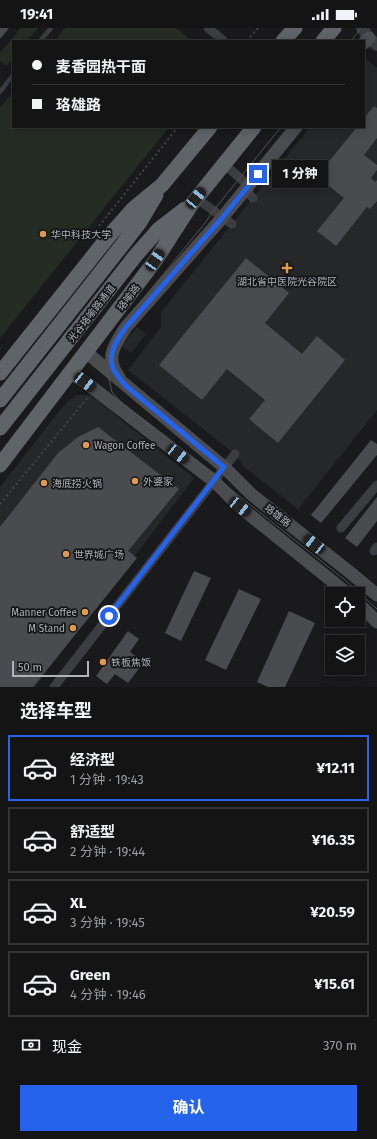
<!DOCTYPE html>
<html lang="zh">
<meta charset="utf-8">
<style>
body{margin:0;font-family:"Fira Sans","Noto Sans SC",sans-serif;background:#212122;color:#f1f3f6;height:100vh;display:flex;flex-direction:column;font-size:15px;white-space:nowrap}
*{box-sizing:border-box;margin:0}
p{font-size:13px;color:#9d9ea0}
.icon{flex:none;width:22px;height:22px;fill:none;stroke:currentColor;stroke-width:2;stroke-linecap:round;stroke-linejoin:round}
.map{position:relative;height:659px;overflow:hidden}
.panel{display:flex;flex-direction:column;background:#141415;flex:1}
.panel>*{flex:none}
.hud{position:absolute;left:12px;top:12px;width:353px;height:88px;border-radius:0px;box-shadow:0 2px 10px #0003,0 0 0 1px #333334;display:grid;align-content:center;height:88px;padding:0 20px;background:#141415}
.fabs{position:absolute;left:325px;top:559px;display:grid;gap:8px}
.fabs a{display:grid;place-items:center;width:40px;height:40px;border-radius:0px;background:#141415;box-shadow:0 2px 10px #0003,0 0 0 1px #333334;font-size:20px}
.scale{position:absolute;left:12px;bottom:10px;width:77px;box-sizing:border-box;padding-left:4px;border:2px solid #aeb3ba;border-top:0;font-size:11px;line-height:14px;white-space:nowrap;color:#aeb3ba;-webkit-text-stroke:3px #151517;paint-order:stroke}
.end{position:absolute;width:18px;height:18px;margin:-9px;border:5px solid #2563eb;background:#fff;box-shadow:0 0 0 2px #fff}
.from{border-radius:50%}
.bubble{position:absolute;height:28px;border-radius:0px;background:#141415;box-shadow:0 2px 10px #0003,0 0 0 1px #333334;font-size:13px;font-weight:700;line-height:28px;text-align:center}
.car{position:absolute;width:12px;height:24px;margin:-12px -6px;border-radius:5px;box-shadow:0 0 3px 1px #0007;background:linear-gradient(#222 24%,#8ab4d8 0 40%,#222 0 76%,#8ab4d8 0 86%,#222 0)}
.hud b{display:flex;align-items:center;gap:14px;height:38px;font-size:15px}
.hud b+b{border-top:1px solid #333334}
.hud i{width:10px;height:10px;background:#f1f3f6}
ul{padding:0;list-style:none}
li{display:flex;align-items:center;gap:12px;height:66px;margin:0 8px 6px;padding:0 12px;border:2px solid #333334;border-radius:0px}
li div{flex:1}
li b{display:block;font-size:15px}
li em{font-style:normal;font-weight:700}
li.current{border-color:#2563eb}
li>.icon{width:36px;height:36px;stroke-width:1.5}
h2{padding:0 20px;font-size:18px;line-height:48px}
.pay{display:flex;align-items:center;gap:10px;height:44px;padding:0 20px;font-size:15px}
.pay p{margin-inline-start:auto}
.action{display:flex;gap:8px;margin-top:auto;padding:8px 20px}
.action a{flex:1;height:46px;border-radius:0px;background:#2563eb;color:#fff;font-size:16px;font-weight:700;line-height:46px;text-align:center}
.status{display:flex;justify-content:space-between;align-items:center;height:28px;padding:0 20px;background:#141415;direction:ltr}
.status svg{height:11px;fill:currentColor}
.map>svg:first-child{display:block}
.built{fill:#262729}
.green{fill:#242c24}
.building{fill:#494b4e}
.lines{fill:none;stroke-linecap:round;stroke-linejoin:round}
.path{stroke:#424447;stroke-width:2;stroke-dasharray:2 3;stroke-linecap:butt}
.service{stroke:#3b3d41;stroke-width:4.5}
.minor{stroke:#3b3d41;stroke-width:9}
.tertiary{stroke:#3b3d41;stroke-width:12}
.secondary{stroke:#4a4c50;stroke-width:13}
.trunk{stroke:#606368;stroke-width:15}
.tram{stroke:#515357;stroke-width:1}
.route{stroke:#2563eb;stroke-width:5}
.poi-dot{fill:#df9a4f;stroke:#151517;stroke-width:1.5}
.labels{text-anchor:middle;stroke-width:3.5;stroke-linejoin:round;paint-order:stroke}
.poi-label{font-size:10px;fill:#aeb3ba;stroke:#151517;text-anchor:start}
.street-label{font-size:10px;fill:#aeb3ba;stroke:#151517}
</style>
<div class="status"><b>19:41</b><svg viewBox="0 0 49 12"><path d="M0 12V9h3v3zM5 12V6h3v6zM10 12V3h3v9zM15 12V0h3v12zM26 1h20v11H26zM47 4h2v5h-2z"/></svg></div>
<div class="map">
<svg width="377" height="659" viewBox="0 0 377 659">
<rect width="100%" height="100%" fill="#1a1a1c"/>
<path class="built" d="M365 30 377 40V382L298 481 244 439 235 426 128 342 161 299V284L310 99H364V32Z
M137 299 146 306 131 325 122 318Z
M76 367H90L194 450 35 659H0V459L63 378Z"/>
<path class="green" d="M21 0H38L27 13H13V31L7 38 0 32V25Z
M65 0H176L192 13H55Z
M13 64V99H169L0 310V80Z"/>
<path class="building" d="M0 0H9L0 11Z
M374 78 377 80V110L364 127 377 137V142L371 150 375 154 377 152V173L370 181 367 179 336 218 317 203 344 170 317 148 357 99H364V90Z
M246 230 289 265 265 295 302 326 317 308 345 332 278 415 249 391 265 372 227 341 202 372 159 337Z
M98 399 179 461 128 523 137 530 33 659H0V499L58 425 78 409Z
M371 412 377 416V427L321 495 311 487Z
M377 469V493L357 519 345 510Z
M194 543 211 550 181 613 165 605Z
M239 561 261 571 226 642 205 632Z
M289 583 315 595 285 659H268L257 654Z
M128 603 139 611 130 624 144 634 128 655 115 646 107 656 96 648Z"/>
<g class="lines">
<path class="path" d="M247 13 258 0
M99 198 178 99
M0 476 88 369"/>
<path class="service" d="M40 13 51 0
M0 64 13 47"/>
<path class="minor" d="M208 0 224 13
M224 136 248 157 249 166 253 170
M196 170 232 196
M341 500 377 457
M374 523 377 519
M54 659 235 426"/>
<path class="tertiary" d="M362 0 369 10 377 17"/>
<path class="secondary" d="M364 15 369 10
M86 324 224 439 251 466 352 546 377 567
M70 345 85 354 214 453 240 479 348 566
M119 349C104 330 115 316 126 299L222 190 296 99
M358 575 377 594"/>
<path class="trunk" d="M283 13 295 0
M323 13 334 0
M0 345 109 208 134 180 162 157 210 99
M0 372 123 216 140 194 156 167
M0 400 136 227 159 201 185 181
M0 437 155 233 191 177 254 99"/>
<path class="tram" d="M351 13 361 0
M281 99 213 183 205 195 126 292 113 312 107 331 108 348 112 364 122 375 345 552 377 581"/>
</g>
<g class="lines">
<path class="route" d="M109 588 224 439 126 358C122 353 116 347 113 340 107 326 118 310 126 299L222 190 258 146"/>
</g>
<g class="poi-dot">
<circle cx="43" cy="206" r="4"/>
<path d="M285 234h4v4h4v4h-4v4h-4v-4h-4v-4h4z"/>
<circle cx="86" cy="417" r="4"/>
<circle cx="135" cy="453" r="4"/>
<circle cx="44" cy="455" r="4"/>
<circle cx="66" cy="526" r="4"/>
<circle cx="85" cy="584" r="4"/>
<circle cx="73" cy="600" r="4"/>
<circle cx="103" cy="634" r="4"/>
</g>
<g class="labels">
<g class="poi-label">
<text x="51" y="210">华中科技大学</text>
<text x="287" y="257" text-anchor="middle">湖北省中医院光谷院区</text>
<text x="94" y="421">Wagon Coffee</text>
<text x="143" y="457">外婆家</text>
<text x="52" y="459">海底捞火锅</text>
<text x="74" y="530">世界城广场</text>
<text x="77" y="588" text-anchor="end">Manner Coffee</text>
<text x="65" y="604" text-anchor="end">M Stand</text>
<text x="111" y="638">铁板焦饭</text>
</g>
<g class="street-label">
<text transform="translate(128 269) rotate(-53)" y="4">珞喻路</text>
<text transform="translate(91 285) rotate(-52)" y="4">光谷珞喻路通道</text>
<text transform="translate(278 487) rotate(38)" y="4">珞雄路</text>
</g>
</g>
</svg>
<div class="fabs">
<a><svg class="icon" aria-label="locate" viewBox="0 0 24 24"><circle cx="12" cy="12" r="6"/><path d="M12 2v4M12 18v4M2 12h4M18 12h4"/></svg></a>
<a><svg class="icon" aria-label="layers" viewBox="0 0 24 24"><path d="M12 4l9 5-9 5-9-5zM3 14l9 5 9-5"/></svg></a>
</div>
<div class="scale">50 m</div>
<i class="end from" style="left:109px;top:588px"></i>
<i class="end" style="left:258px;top:146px"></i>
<div class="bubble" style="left:272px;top:132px;width:56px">1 分钟</div>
<i class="car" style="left:196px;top:170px;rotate:39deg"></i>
<i class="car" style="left:155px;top:232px;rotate:34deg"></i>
<i class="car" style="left:85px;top:354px;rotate:128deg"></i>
<i class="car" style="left:178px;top:426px;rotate:128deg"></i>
<i class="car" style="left:240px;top:479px;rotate:128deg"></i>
<i class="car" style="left:314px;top:516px;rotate:308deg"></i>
<div class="hud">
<b><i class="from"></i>麦香园热干面</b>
<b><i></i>珞雄路</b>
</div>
</div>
<section class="panel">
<h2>选择车型</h2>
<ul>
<li class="current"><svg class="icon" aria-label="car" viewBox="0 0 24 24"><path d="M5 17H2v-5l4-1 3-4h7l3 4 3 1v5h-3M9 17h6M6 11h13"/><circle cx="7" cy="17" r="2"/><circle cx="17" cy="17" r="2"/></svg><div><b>经济型</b><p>1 分钟 · 19:43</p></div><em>¥12.11</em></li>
<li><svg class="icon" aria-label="car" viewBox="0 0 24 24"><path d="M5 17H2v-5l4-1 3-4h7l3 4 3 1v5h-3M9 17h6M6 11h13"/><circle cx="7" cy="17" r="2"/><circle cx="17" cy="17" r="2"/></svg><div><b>舒适型</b><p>2 分钟 · 19:44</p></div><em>¥16.35</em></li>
<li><svg class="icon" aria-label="car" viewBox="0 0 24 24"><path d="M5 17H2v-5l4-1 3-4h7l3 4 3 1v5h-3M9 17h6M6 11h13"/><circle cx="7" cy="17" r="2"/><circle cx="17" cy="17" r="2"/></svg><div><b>XL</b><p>3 分钟 · 19:45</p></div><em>¥20.59</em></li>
<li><svg class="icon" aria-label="car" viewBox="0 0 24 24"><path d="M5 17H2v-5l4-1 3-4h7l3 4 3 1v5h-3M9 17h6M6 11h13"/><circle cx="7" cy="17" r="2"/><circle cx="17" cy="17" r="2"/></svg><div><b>Green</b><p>4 分钟 · 19:46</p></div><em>¥15.61</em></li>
</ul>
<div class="pay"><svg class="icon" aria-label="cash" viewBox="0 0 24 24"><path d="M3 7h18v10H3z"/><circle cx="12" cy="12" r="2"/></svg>现金<p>370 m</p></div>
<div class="action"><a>确认</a></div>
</section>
